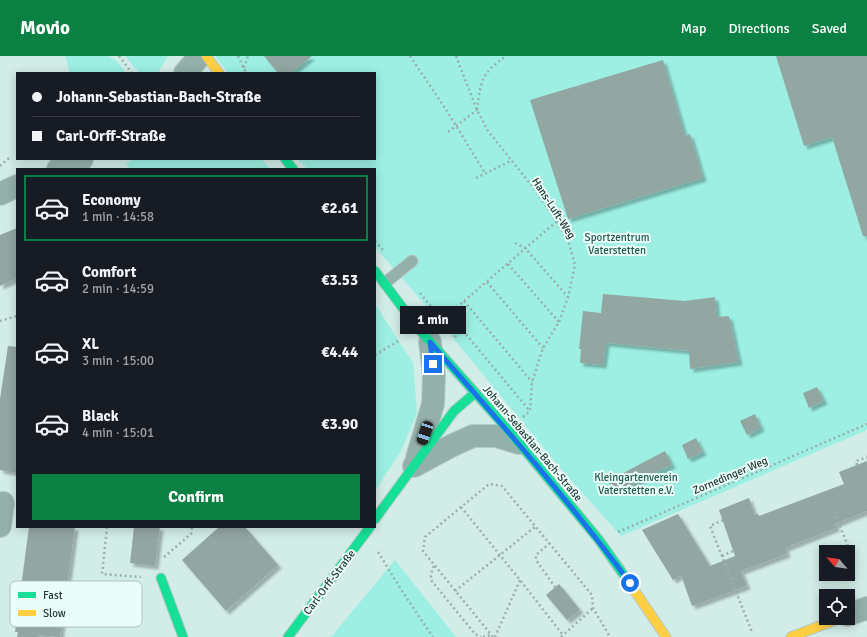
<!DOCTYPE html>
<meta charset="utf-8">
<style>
body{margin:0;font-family:Signika,sans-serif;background:#20242c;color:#f1f3f6;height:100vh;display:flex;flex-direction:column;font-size:15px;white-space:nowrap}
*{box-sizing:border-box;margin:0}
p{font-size:13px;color:#9ea1a6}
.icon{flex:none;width:22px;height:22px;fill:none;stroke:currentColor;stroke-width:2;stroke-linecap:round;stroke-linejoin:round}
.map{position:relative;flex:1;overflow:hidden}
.side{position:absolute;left:16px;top:112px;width:360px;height:360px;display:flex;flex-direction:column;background:#171b24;border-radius:0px;box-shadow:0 2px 10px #0003}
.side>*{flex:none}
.top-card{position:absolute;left:16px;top:16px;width:360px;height:88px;border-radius:0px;box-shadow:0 2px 10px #0003;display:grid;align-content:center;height:88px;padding:0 16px;background:#171b24}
.needle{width:26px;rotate:298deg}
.buttons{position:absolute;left:819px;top:489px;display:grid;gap:8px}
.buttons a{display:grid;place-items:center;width:36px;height:36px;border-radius:0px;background:#171b24;box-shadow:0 2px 10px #0003;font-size:20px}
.end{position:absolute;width:18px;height:18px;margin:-9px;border:5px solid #1a73e8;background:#fff;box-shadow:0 0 0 2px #fff}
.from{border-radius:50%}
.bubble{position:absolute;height:28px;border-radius:0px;background:#171b24;box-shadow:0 2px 10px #0003;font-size:13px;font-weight:700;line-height:28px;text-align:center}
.car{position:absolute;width:12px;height:24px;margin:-12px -6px;border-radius:5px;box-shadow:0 0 3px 1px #0007;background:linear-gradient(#222 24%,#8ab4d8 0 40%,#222 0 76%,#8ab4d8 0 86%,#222 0)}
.top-card b{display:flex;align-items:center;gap:14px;height:38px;font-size:15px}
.top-card b+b{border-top:1px solid #363941}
.top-card i{width:10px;height:10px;background:#f1f3f6}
ul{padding:7px 0 0;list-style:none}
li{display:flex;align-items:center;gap:12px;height:66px;margin:0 8px 6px;padding:0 8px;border:2px solid transparent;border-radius:0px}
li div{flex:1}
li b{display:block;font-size:15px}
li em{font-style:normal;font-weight:700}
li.active{border-color:#0b8043}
li>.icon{width:36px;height:36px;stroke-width:1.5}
.primary-button{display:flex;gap:8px;margin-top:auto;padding:8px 16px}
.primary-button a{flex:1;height:46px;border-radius:0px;background:#0b8043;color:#fff;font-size:16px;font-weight:700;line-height:46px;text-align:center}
header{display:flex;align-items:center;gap:24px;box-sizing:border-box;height:56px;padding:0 20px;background:#0b8043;color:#fff}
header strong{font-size:19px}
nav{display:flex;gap:22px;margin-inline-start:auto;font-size:14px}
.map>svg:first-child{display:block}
.green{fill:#9defe3}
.building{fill:#92a6a2;filter:url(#shadow)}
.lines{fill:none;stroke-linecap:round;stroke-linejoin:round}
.lane-casing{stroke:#b5c9c5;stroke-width:13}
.street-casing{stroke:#b5c9c5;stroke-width:24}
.fast-casing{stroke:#b5c9c5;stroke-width:11}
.slow-casing{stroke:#b5c9c5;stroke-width:11}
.path{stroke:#99b0ac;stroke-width:2.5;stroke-dasharray:2 3;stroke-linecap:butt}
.lane{stroke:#94b0ab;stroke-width:11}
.street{stroke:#94b0ab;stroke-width:22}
.fast{stroke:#16e098;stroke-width:9}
.slow{stroke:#ffcf43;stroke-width:9}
.route{stroke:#1a73e8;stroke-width:5}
.labels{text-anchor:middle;stroke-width:4;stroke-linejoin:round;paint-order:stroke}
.street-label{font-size:11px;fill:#253835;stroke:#ebfdf9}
.park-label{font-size:11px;fill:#225a52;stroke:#ebfdf9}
.key{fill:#ebfdf9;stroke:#b0c2be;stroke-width:1}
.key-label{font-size:11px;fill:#253835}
</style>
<header>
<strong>Movio</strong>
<nav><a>Map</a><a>Directions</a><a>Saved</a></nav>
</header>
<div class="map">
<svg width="867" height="581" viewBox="0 0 867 581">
<defs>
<filter id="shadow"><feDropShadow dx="3.5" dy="3.5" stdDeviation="1" flood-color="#0004"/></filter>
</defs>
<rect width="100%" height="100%" fill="#d2ece7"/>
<path class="green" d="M65 0H108L117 5 126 17H70Z
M125 0H168L158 17H139Z
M215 0H867V374L621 480 561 413 434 259 375 191V113H307L298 103H375V17H228Z
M133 103H262L270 113H129L126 108Z
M375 248 413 307 417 357 401 395 375 435Z
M395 504 456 581H331Z"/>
<path class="building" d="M264 0H312L291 17H278Z
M776 0H867V180H863L832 81 804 90Z
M663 4 685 80 690 78 703 122 568 163 530 44Z
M17 172V222L0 230V179Z
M603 238 685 245 715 241 717 261 729 260 739 306 690 313 689 295 606 287 603 309 580 307 581 293H579L583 255 601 257Z
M8 290 17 291V417L0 414V343Z
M817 331 824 345 809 352 803 337Z
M755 358 761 372 747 379 740 365Z
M696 382 703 396 688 403 682 389Z
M665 395 672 409 644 422 622 435 621 433 614 436 608 425Z
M867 405V455L835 468 836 472 785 492 787 498 741 515 747 530 692 550 681 519 673 524 642 474 678 458 710 510 735 500 719 454 749 442 755 459 758 458 759 460 844 428 839 416Z
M29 471H75L60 581 38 579V581H17L18 576H15Z
M134 471H160L155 510 130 507Z
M219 471H245L278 509 226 555 182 504Z
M559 528 580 554 567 564 546 539Z"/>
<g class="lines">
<g class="lane-casing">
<path id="lane" d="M385 227 412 205"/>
</g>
<g class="street-casing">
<path id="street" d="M185 17 200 0
M58 113 82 103
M0 138 17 130
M417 402 433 348 434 319 430 286
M414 410 451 390 473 380H496L519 387
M0 470 3 447
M848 559 867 552"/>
</g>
<g class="fast-casing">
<path id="fast" d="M285 103 293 113
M375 215 417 271 510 376 599 484 628 525
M375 463 454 355 475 337
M161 522 183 581
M288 581 370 471"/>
</g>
<g class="slow-casing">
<path id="slow" d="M206 0 219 17
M628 525 666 581
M791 581 841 562"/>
</g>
<path class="path" d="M119 0 132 17
M238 0 246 17
M410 0 445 52 485 117
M456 0 477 54 488 75 536 135 568 183 575 209 568 241 559 266 543 292 532 326 530 355 523 361
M244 12 248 0
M477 54C481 24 481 18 506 0
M448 76 477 54
M0 110 9 102
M476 122 511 105
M375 185 384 195
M515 187 525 192 568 241
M508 208 559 266
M487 226 543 292
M420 237 456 281
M464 245 532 326
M436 255 449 258 529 354
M449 258 556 166
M0 265 17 260
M375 299 400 284
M857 409 856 405 867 401
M461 451 520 524 563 579
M830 456 834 455 852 500 848 501
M723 464 710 470 752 576
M107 471 102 518 141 521
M618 476 867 368
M550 487 536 499V504L555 531
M791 488 796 485
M378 496 402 535 433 581
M722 500 733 495
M164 501 191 478 192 471
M434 510 431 518V524L475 578 481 581
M844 518 846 525 857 521
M455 535 536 470
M483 581 491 579
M493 581 423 495 425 481 489 428 502 430 592 539 593 552 610 581
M495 581 520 524
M561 581 593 552"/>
<use href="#lane" class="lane"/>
<use href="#street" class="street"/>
<use href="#fast" class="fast"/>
<use href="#slow" class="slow"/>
</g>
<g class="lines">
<path class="route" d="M433 308 430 286C499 365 568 443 630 527"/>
</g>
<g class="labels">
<g class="street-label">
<text transform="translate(554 152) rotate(57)" y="4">Hans-Luft-Weg</text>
<text transform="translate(533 387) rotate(50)" y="4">Johann-Sebastian-Bach-Straße</text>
<text transform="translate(730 419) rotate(-23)" y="4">Zornedinger Weg</text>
<text transform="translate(329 526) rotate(-53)" y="4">Carl-Orff-Straße</text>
</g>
<g class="park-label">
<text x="617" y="185">Sportzentrum<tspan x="617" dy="13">Vaterstetten</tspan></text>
<text x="636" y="425">Kleingartenverein<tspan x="636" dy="13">Vaterstetten e.V.</tspan></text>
</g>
</g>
<rect x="10" y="525" width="132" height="46" rx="6" class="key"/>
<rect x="18" y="536" width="18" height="6" fill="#16e098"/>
<rect x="18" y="554" width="18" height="6" fill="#ffcf43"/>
<g class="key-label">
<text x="43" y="543">Fast</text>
<text x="43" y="561">Slow</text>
</g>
</svg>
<div class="buttons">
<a><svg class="needle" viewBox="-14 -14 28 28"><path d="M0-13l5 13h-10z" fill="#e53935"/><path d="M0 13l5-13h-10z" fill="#9ea1a6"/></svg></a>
<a><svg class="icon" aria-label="locate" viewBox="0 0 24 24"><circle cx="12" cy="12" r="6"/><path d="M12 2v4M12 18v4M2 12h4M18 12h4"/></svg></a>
</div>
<i class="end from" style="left:630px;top:527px"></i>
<i class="end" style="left:433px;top:308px"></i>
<div class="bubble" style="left:400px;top:250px;width:66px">1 min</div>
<i class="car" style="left:425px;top:377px;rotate:199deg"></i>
<div class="top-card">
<b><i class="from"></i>Johann-Sebastian-Bach-Straße</b>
<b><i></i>Carl-Orff-Straße</b>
</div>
<section class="side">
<ul>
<li class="active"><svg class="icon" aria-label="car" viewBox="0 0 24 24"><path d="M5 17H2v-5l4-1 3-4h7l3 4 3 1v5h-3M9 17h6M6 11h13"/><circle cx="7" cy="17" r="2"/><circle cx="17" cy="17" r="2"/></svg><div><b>Economy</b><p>1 min · 14:58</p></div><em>€2.61</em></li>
<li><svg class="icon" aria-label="car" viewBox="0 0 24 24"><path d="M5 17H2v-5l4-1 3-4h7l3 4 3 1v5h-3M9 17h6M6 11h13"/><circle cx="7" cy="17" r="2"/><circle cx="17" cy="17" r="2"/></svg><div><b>Comfort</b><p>2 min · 14:59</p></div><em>€3.53</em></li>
<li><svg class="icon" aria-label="car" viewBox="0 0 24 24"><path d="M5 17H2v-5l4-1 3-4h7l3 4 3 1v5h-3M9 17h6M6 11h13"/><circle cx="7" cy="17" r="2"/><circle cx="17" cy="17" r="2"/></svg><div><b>XL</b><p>3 min · 15:00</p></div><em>€4.44</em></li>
<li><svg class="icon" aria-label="car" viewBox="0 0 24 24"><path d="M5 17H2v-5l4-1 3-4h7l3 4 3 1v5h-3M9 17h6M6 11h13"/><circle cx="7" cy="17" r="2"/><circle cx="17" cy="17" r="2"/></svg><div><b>Black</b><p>4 min · 15:01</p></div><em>€3.90</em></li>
</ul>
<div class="primary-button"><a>Confirm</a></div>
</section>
</div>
